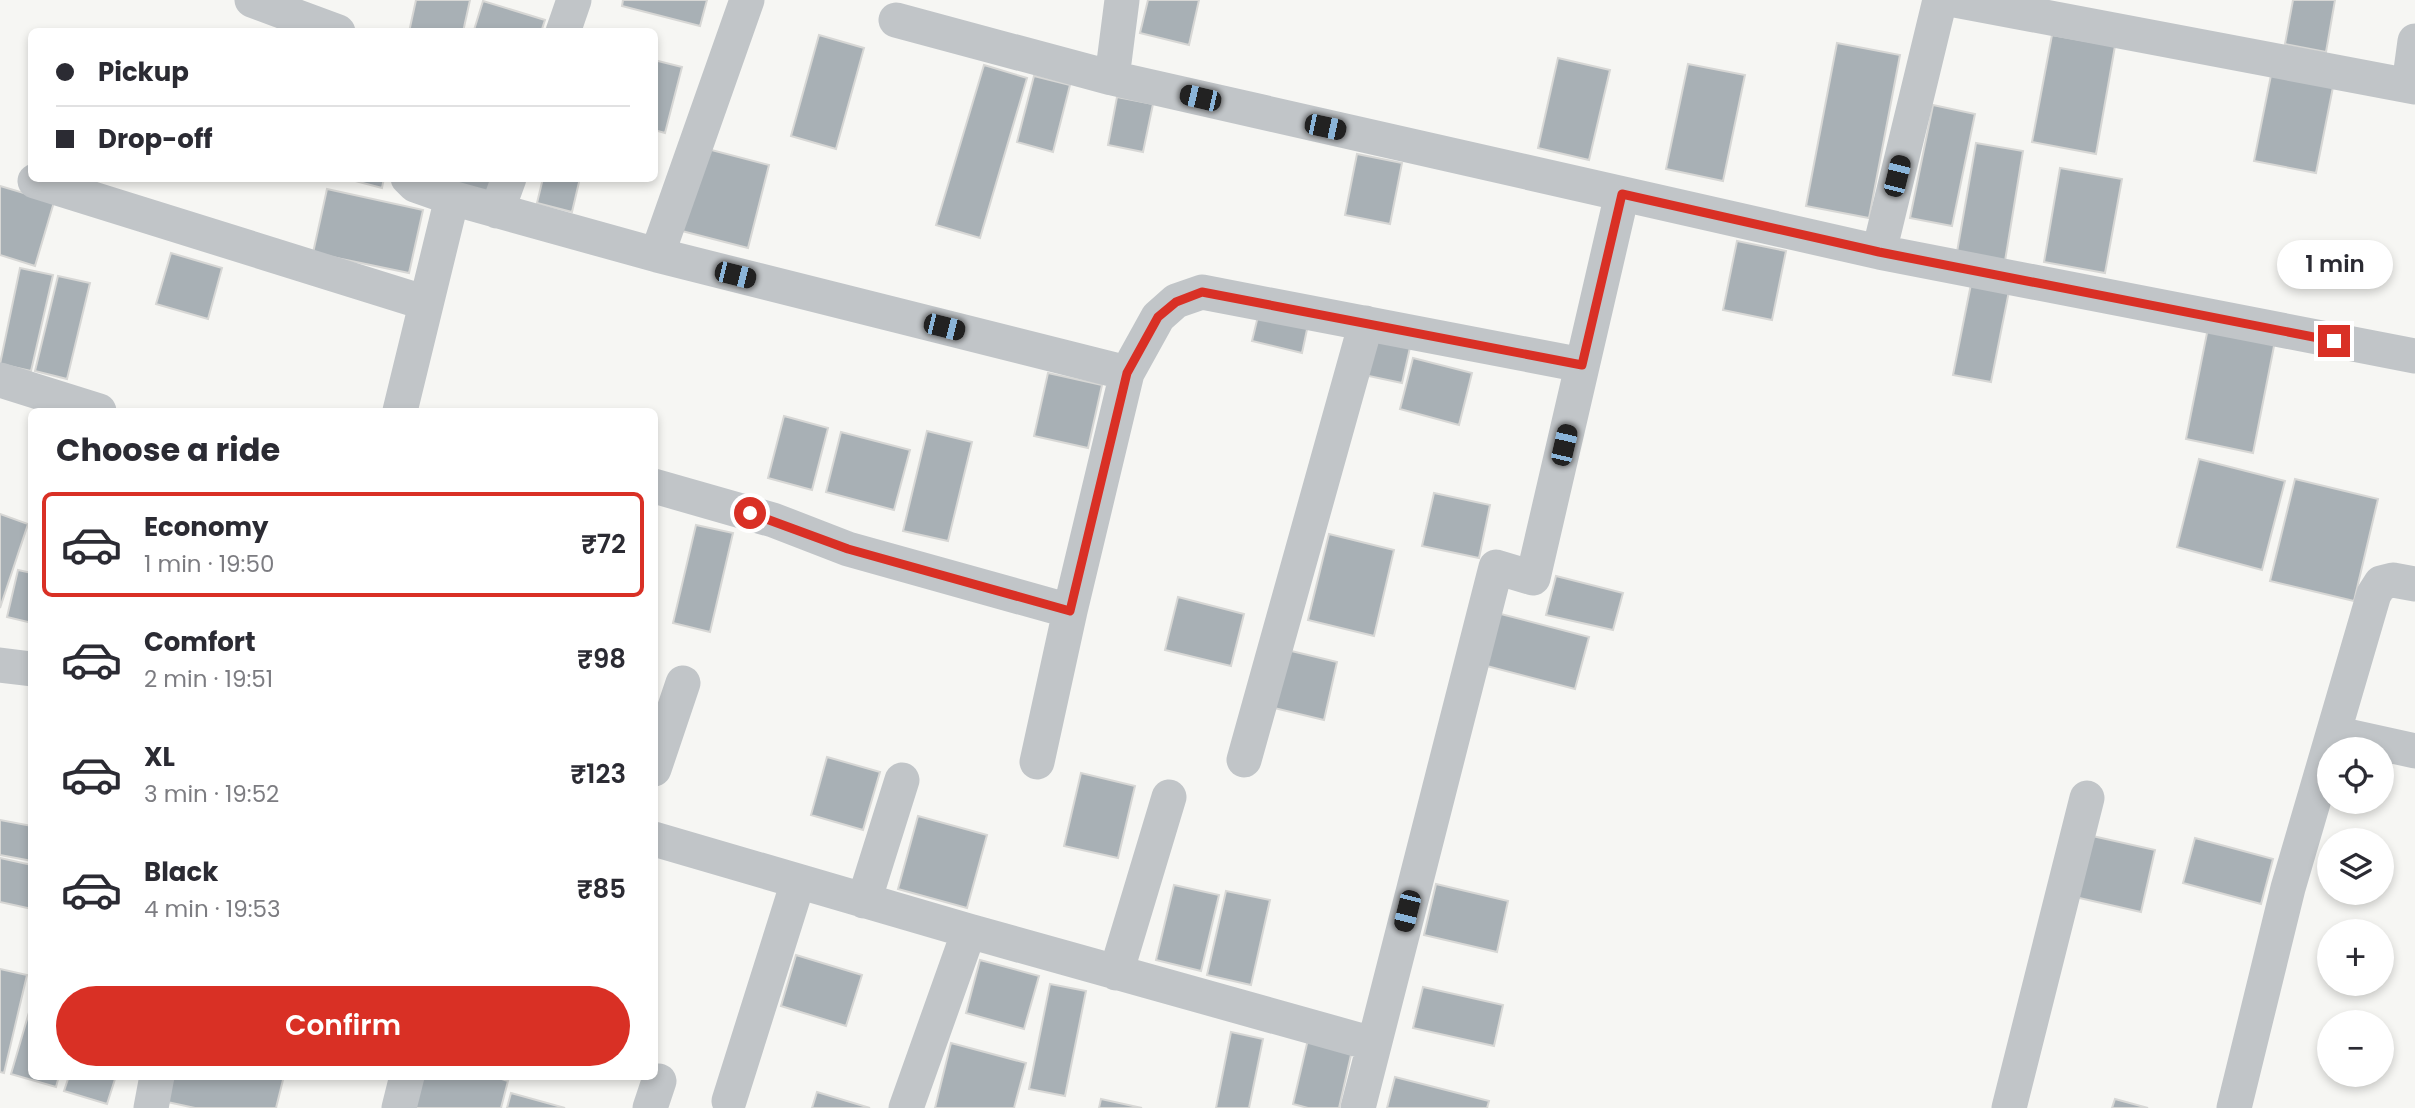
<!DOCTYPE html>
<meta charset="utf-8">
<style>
body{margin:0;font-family:Poppins,sans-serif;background:#f2f2f3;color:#2b2b33;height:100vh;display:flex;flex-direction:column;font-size:26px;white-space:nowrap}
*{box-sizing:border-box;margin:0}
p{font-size:23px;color:#7c7c81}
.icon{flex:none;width:38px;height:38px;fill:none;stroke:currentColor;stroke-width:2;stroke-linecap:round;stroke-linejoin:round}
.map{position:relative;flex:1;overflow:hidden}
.panel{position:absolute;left:28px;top:408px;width:630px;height:672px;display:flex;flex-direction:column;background:#fff;border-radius:10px;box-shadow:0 4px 10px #0003}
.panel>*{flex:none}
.top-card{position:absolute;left:28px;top:28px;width:630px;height:154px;border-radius:10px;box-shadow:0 4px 10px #0003;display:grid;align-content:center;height:154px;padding:0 28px;background:#fff}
.buttons{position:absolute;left:2317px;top:737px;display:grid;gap:14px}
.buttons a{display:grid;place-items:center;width:77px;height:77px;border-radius:50%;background:#fff;box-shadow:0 4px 10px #0003;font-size:35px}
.end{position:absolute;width:32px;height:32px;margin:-16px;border:9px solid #d93025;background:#fff;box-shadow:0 0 0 4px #fff}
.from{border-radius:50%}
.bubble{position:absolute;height:49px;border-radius:24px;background:#fff;box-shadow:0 4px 10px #0003;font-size:23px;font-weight:600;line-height:49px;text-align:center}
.car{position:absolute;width:21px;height:42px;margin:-21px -10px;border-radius:9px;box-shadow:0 0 5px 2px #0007;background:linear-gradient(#222 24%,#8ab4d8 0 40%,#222 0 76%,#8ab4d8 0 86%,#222 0)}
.top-card b{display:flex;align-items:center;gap:24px;height:66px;font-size:26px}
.top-card b+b{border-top:2px solid #e1e1e2}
.top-card i{width:18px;height:18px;background:#2b2b33}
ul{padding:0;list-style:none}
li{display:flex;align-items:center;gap:21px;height:105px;margin:0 14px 10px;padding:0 14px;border:4px solid transparent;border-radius:10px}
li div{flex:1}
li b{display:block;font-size:26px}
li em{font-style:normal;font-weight:600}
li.current{border-color:#d93025}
li>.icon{width:63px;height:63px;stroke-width:1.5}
h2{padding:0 28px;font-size:32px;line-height:84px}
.button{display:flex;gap:14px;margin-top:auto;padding:14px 28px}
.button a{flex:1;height:80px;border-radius:42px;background:#d93025;color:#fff;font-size:28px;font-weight:600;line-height:80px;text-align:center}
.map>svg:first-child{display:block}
.building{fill:#a8b0b5;stroke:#d7d7d5;stroke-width:2}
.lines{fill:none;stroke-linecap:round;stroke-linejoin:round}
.minor{stroke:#c1c5c8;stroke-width:35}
.route{stroke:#d93025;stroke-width:9}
</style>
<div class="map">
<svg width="2415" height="1108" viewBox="0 0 2415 1108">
<rect width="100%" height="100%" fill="#f6f6f3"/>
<path class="building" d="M416 0H470L463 32H409Z
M623 0H707L700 26 622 6Z
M1148 0H1199L1189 45 1140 33Z
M2293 0H2335L2326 52 2285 44Z
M483 1 545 20 541 32 474 30Z
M819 35 864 48 836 149 791 136Z
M2052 35 2115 46 2096 154 2032 142Z
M1837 43 1900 55 1869 218 1806 206Z
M1558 58 1610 70 1589 160 1538 148Z
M654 60 682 67 665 133 654 130Z
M1688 64 1745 75 1723 181 1666 169Z
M984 65 1027 78 980 238 936 225Z
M2272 70 2334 82 2316 173 2254 161Z
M1034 76 1070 85 1053 152 1017 142Z
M1117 97 1153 104 1143 152 1108 145Z
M1933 105 1975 114 1952 226 1910 218Z
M1976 143 2023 151 2005 261 1957 252Z
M700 147 769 165 748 248 678 230Z
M1357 154 1402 163 1390 224 1345 215Z
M2060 168 2122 179 2105 273 2044 262Z
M344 178H384L382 188Z
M426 178H503L499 197Z
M543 178H580L572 212 537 203Z
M0 186 54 202 35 266 0 255Z
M327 189 423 210 409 273 313 253Z
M1737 241 1786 251 1772 320 1723 310Z
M171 253 222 268 208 319 156 304Z
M20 268 53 275 31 371 0 364Z
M58 276 90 283 67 379 35 371Z
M1972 279 2010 286 1991 382 1953 375Z
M1260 308 1309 320 1302 353 1252 341Z
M2208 328 2275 341 2253 453 2186 439Z
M1374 334 1411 343 1402 383 1364 375Z
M1413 358 1472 373 1459 425 1400 409Z
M1048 373 1102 385 1088 448 1034 436Z
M784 416 828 428 812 490 768 478Z
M927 431 972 442 948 541 903 531Z
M841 432 910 450 894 510 826 492Z
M2199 459 2285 481 2262 570 2177 547Z
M2295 479 2378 499 2354 601 2270 581Z
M1434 493 1490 505 1479 558 1422 546Z
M0 514 28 524 0 608Z
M696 525 733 533 710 632 673 623Z
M1329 534 1394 550 1374 636 1308 620Z
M18 570 32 573V623L7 617Z
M1556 576 1623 593 1613 630 1546 615Z
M1178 597 1244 614 1231 666 1165 650Z
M1497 613 1589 637 1575 689 1483 665Z
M1283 649 1337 662 1324 720 1270 707Z
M827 757 880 772 863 830 811 815Z
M1081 773 1135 786 1118 858 1064 846Z
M918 816 987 835 967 908 898 889Z
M0 820 32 826V861L0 855Z
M2088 835 2155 850 2141 912 2075 897Z
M2195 838 2273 859 2261 904 2183 883Z
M0 858 32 865V909L0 902Z
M1436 884 1508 901 1497 952 1424 935Z
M1174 885 1219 895 1201 971 1156 960Z
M1226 891 1270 900 1251 985 1207 975Z
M796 955 862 975 846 1026 781 1006Z
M980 960 1039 976 1024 1029 966 1013Z
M0 969 27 975 4 1073 0 1072Z
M1050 984 1086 991 1065 1096 1029 1089Z
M1423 987 1503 1005 1494 1046 1413 1028Z
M32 1002V1076H59L56 1087 11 1074Z
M1231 1032 1263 1039 1249 1108H1216Z
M1309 1035 1353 1046 1339 1108H1308L1293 1104Z
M951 1043 1026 1063 1014 1108H935Z
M69 1076H116L107 1104 64 1091Z
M163 1076H284L276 1108H195L158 1100Z
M416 1076H492L508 1081 501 1108H413Z
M1395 1077 1489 1101 1487 1108H1387Z
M817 1092 870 1108H812Z
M511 1093 565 1108H507Z
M1101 1099 1142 1108H1099Z
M2115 1099 2148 1108H2112Z"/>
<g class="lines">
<path class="minor" d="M252 0 338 32
M1955 0 2415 87
M896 20 1112 78 1879 252 2415 356
M563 32 574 0
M1112 78 1122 0
M2409 85 2415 41
M408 178 415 185 452 198
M35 181 426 303
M497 211 509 178
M1879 252 1940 0
M657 255 747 0
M0 380 99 411
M400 411 452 198 657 255 1127 373
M654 486 773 520 848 549 1070 611
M0 665 32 669
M2334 733 2415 751
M1244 760 1366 323
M1037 762 1070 611 1127 373 1158 317 1176 301 1202 292 1582 365
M654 769 683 683
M654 839 969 931 1373 1044
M864 901 902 780
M1116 973 1169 797
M729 1101 798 882
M151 1108 157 1076
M399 1108 407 1076
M650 1108 659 1081
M906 1108 969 931
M1358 1108 1496 567 1533 578 1622 194
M2009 1108 2087 798
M2234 1108 2288 888 2374 594 2381 583 2393 580 2415 584"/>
</g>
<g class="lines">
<path class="route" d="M750 513 848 549 1070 611 1127 373 1158 317 1176 302 1202 292 1582 365 1622 194 1879 252 2334 341"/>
</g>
</svg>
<div class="buttons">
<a><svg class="icon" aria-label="locate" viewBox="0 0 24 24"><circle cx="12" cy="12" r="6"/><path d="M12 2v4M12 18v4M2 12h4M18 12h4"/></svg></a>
<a><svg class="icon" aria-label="layers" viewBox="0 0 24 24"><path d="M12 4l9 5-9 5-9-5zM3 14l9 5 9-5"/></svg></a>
<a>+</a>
<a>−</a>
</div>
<i class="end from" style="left:750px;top:513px"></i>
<i class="end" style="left:2334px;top:341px"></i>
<div class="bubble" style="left:2277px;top:240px;width:116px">1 min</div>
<i class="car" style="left:1200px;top:98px;rotate:283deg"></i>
<i class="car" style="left:1325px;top:127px;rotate:102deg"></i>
<i class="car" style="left:1897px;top:176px;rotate:14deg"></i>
<i class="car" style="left:735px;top:275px;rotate:104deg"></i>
<i class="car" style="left:944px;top:327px;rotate:104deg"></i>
<i class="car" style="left:1564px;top:445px;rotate:13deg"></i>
<i class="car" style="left:1407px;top:911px;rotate:194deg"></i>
<div class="top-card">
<b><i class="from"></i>Pickup</b>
<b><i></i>Drop-off</b>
</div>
<section class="panel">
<h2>Choose a ride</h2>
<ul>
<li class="current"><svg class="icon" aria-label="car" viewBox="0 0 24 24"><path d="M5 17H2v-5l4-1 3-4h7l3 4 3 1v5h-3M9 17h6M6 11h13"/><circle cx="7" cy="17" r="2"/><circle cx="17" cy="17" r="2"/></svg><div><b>Economy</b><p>1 min · 19:50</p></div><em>₹72</em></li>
<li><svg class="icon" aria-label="car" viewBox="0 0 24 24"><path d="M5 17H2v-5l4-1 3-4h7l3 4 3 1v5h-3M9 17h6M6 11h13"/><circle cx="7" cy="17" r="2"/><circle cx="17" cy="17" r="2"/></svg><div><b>Comfort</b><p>2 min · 19:51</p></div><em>₹98</em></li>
<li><svg class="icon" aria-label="car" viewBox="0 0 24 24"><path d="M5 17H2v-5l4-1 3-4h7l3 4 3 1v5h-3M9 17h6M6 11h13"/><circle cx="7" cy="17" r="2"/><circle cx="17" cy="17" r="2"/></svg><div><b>XL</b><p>3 min · 19:52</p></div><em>₹123</em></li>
<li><svg class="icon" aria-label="car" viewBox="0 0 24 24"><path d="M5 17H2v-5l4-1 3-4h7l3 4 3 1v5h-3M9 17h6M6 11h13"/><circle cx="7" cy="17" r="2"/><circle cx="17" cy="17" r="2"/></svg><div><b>Black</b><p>4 min · 19:53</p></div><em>₹85</em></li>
</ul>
<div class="button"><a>Confirm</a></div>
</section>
</div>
